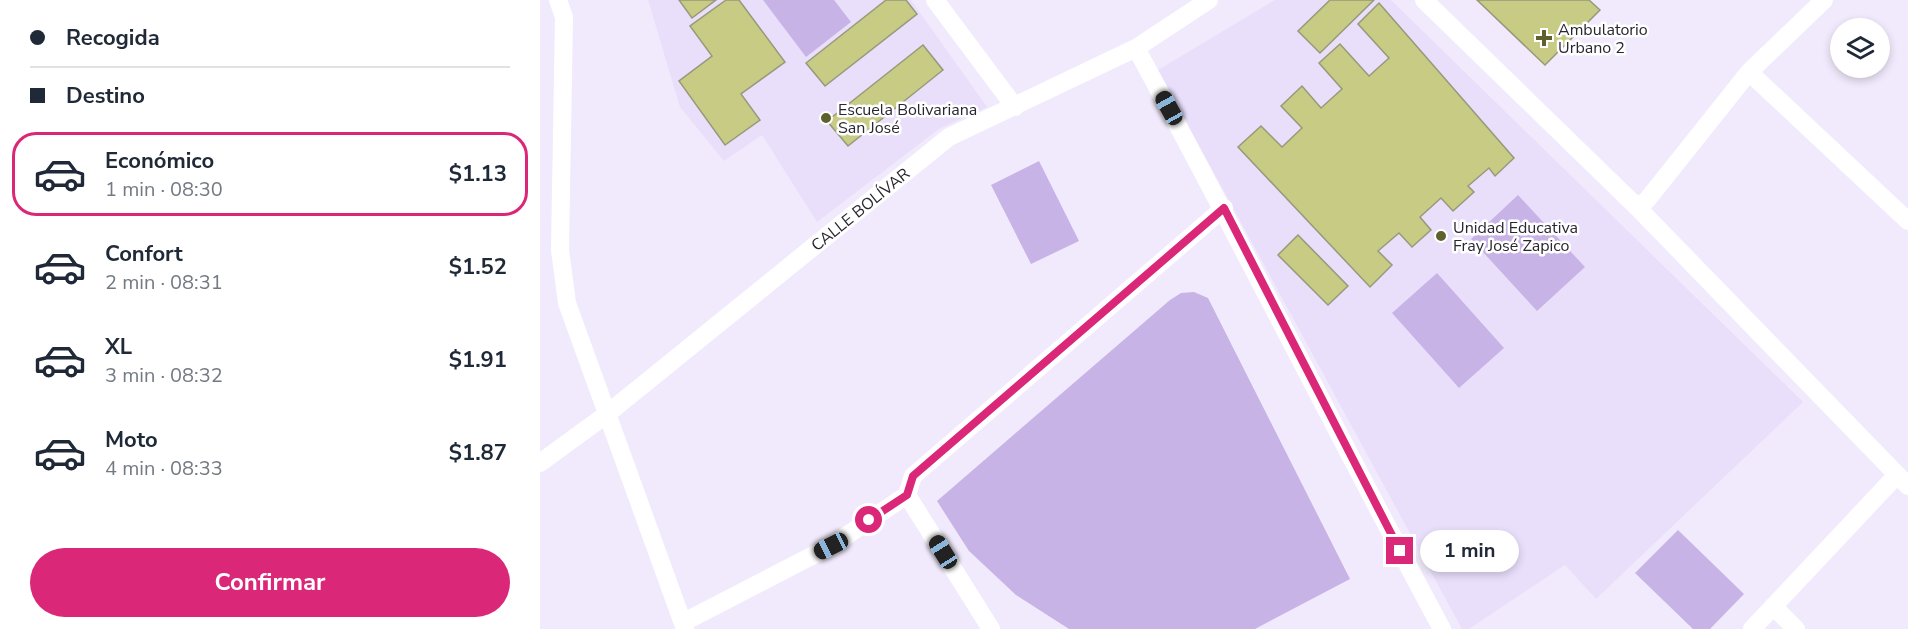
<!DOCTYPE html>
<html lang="es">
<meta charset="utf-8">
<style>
body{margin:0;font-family:"Nunito Sans",sans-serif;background:#f6f6f7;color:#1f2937;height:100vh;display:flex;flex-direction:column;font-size:22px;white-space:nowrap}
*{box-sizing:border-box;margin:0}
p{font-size:20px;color:#747a83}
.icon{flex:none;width:33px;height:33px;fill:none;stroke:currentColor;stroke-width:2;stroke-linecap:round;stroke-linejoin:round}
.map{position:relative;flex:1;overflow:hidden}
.panel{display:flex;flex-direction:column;background:#fff;width:540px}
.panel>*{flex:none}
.hud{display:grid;align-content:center;height:132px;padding:0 30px;background:#fff}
.buttons{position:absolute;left:1290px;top:18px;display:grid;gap:12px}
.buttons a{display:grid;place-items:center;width:60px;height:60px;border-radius:50%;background:#fff;box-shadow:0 3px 9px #0003;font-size:30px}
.end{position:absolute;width:27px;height:27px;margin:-14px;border:8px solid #db2777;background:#fff;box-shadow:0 0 0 3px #fff}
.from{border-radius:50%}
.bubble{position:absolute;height:42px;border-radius:21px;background:#fff;box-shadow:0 3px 9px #0003;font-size:20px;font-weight:700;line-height:42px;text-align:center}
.car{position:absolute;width:18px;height:36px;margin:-18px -9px;border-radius:8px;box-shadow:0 0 4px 2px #0007;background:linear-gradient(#222 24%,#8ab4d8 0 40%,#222 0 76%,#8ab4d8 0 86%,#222 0)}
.hud b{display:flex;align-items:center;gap:21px;height:57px;font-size:22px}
.hud b+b{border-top:2px solid #e0e1e3}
.hud i{width:15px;height:15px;background:#1f2937}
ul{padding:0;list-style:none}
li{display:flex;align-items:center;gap:18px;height:84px;margin:0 12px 9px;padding:0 18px;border:3px solid transparent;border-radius:24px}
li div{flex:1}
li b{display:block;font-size:22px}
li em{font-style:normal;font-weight:700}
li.active{border-color:#db2777}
li>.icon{width:54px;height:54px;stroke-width:1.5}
.cta{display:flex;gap:12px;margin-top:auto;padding:12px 30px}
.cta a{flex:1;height:69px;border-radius:36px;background:#db2777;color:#fff;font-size:24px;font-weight:700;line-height:69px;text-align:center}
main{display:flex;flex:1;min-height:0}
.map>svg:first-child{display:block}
.built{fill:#e9dffb}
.green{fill:#c7b3e6}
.building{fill:#c7cb83;stroke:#97997c;stroke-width:1.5}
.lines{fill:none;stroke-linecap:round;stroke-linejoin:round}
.minor{stroke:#fff;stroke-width:18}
.route{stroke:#db2777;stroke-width:8}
.poi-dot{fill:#5e602e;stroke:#fff;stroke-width:2}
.labels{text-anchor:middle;stroke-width:5;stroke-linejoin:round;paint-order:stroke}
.poi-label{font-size:16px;fill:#2a2630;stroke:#fff;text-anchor:start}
.street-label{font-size:16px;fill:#2a2630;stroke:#fff}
</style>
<main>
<section class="panel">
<div class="hud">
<b><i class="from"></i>Recogida</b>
<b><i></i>Destino</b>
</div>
<ul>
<li class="active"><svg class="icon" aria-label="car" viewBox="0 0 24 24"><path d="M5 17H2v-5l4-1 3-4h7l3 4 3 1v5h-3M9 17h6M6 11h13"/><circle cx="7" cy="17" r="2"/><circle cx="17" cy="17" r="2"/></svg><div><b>Económico</b><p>1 min · 08:30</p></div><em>$1.13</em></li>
<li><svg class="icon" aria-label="car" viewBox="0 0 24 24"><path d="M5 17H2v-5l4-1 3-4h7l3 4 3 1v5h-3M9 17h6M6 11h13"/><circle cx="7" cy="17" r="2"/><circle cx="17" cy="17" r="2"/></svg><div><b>Confort</b><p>2 min · 08:31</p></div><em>$1.52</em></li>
<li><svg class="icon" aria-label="car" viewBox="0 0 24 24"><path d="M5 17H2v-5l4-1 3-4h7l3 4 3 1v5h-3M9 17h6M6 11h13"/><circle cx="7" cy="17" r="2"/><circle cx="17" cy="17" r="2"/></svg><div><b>XL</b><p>3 min · 08:32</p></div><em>$1.91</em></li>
<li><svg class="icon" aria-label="car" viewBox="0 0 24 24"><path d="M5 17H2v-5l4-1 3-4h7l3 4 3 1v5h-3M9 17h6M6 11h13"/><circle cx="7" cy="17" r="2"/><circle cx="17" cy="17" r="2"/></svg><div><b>Moto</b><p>4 min · 08:33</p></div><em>$1.87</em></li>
</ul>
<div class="cta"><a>Confirmar</a></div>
</section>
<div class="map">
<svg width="1368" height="629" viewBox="0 0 1368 629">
<rect width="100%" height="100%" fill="#f1eafc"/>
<path class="built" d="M108 0H371L447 107 399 129 277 222 222 135 184 161 140 107Z
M735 0H851L1263 402 1056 599 1025 565 929 629H922L618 70Z"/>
<path class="green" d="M223 0H294L311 22 266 57Z
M499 161 539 241 491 264 451 185Z
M978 195 1045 267 997 311 931 239Z
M897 273 964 348 919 388 852 313Z
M654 292 668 298 810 579 715 629H529L476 595 429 551 397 501 630 300 641 293Z
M1138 530 1204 594 1170 629H1153L1095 573Z"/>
<path class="building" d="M139 0H176L152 18Z
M186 0H199L245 62 201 94 220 120 185 145 139 81 172 56 150 26Z
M346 0H366L377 14 285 86 266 63Z
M790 0H834L780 53 758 31Z
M937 0H1049L1060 10 1005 65Z
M839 3 974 158 955 176 949 168 928 186 934 192 913 211 901 198 880 217 891 230 872 247 859 233 838 251 852 265 830 287 698 147 721 126 742 147 762 128 741 106 762 86 781 108 802 89 779 63 800 44 829 76 849 58 818 24Z
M383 45 403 70 308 146 287 121Z
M758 235 808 286 788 305 738 255Z"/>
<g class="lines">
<path class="minor" d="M18 0 24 17 20 250 27 303 145 629
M395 0 475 107
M884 0 1097 207 1368 486
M596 48C701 240 798 437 902 629
M1209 72 1368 221
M1097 207 1107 200 1209 72 1284 0
M0 463 67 414 409 137 596 48 669 0
M367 495 451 629
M1233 606 1256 629
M144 622 291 546 367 495 373 476 684 208
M1212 629 1357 475"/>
</g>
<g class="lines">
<path class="route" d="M329 520 367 495 373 476 684 208 860 551"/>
</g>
<g class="poi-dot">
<path d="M1001 29h6v6h6v6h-6v6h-6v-6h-6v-6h6z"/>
<circle cx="286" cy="118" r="6"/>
<circle cx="901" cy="236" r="6"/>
</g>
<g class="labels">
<g class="poi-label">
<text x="1018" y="35">Ambulatorio<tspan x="1018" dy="18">Urbano 2</tspan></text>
<text x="298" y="115">Escuela Bolivariana<tspan x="298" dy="18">San José</tspan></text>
<text x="913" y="233">Unidad Educativa<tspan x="913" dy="18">Fray José Zapico</tspan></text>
</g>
<g class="street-label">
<text transform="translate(320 209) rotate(-39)" y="6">CALLE BOLÍVAR</text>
</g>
</g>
</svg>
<div class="buttons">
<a><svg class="icon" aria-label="layers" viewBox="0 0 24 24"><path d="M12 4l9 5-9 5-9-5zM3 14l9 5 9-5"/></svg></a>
</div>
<i class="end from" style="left:329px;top:520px"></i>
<i class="end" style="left:860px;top:551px"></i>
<div class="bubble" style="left:880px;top:530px;width:99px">1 min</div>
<i class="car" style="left:629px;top:108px;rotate:331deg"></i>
<i class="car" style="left:291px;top:546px;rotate:243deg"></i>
<i class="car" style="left:403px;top:552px;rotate:328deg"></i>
</div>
</main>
